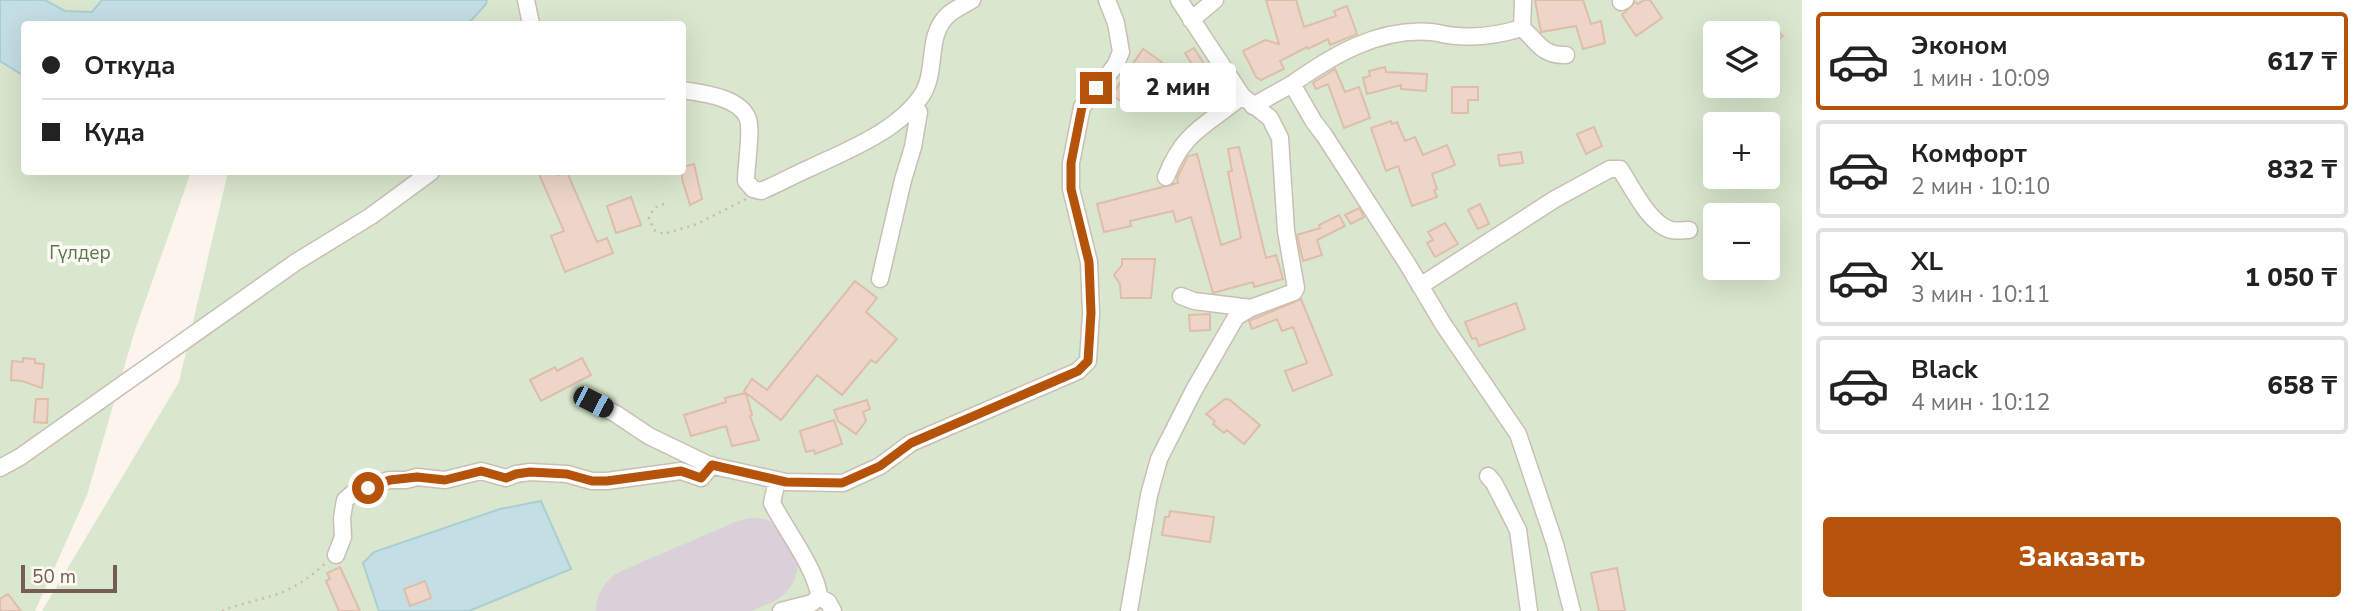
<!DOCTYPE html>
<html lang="ru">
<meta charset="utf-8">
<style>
body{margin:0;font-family:"Nunito Sans",sans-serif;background:#f2f2f2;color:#222;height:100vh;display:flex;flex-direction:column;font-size:26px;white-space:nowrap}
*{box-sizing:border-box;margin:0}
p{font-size:23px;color:#767676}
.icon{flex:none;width:38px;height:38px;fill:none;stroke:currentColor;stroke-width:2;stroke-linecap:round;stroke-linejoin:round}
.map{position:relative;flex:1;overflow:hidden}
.drawer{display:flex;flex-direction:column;background:#fff;width:560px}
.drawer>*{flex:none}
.banner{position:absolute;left:21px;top:21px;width:665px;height:154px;border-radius:7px;box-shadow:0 7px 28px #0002;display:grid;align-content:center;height:154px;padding:0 21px;background:#fff}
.buttons{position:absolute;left:1703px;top:21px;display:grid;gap:14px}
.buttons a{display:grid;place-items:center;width:77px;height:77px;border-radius:7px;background:#fff;box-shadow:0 7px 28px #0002;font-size:35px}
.scale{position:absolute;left:21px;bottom:18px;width:96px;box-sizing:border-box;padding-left:7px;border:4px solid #745d52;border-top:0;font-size:19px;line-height:24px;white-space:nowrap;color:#745d52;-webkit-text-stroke:5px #fdf9f4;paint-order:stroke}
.end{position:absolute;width:32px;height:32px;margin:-16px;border:9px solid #b45309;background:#fff;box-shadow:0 0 0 4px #fff}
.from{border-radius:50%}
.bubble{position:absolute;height:49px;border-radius:7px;background:#fff;box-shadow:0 7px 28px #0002;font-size:23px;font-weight:800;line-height:49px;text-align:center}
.car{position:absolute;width:21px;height:42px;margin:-21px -10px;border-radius:9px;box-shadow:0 0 5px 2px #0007;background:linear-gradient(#222 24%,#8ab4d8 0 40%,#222 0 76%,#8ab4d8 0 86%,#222 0)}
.banner b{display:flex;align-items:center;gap:24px;height:66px;font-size:26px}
.banner b+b{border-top:2px solid #e0e0e0}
.banner i{width:18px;height:18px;background:#222}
ul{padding:12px 0 0;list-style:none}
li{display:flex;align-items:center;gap:21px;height:98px;margin:0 14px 10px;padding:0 7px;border:4px solid #e0e0e0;border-radius:7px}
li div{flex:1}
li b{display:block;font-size:26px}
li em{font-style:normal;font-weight:800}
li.active{border-color:#b45309}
li>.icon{width:63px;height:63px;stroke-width:1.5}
.button{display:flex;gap:14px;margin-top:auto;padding:14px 21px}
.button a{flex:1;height:80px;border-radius:7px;background:#b45309;color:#fff;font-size:28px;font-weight:800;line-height:80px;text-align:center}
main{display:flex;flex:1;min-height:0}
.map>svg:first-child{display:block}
.green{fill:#d8e7cd;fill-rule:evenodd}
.water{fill:#c3dfe3;stroke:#abced3;stroke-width:2}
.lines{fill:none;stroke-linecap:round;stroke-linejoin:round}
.runway{stroke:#dad0d9;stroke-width:88}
.building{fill:#edd6c8;stroke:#debdaa;stroke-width:2}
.minor-casing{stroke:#ccbeb4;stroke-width:19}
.path{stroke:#d2b9ab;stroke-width:2.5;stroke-dasharray:2 5;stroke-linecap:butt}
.minor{stroke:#fff;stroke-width:16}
.route{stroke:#b45309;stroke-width:9}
.labels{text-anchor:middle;stroke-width:7;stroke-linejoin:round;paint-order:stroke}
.park-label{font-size:19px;fill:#59784c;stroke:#fdf9f4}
</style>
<main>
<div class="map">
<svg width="1802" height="611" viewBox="0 0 1802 611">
<rect width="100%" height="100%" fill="#fbf5ed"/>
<path class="green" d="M0 0H252L24 24V172H191L135 330 87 495 35 611H0Z
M268 0H1802V611H42L179 382 228 172H682V24H262ZM1715 33H1768V86H1715ZM1715 124H1768V177H1715ZM1715 215H1768V268H1715Z"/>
<path class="water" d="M0 0H45L65 11 92 12 102 0H487L486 4 468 24H24V76L0 61Z
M541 501 571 569 469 611H379L363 563 374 552 500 509Z"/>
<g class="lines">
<path class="runway" d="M640 611 754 562"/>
</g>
<path class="building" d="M1266 0H1296L1304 27 1336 16 1334 11 1347 6 1357 34 1330 45 1328 39 1308 49 1307 47 1280 61 1284 69 1261 80 1256 77 1243 51 1265 40 1279 44Z
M1535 0H1583L1591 24 1601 21 1605 43 1583 49 1576 26 1541 32Z
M1644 0H1650L1662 18 1636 36 1622 15 1635 2 1638 4Z
M1776 28 1783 36 1768 48V35Z
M1194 48 1204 64 1195 69 1185 53Z
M1143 49 1189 81 1177 99 1150 80 1131 108 1112 95Z
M1385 67 1386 72 1427 74 1426 91 1401 89V85L1367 94 1363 78 1370 76 1369 71Z
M1335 69 1345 92 1359 87 1370 118 1344 128 1328 84 1316 89 1313 83Z
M1452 87H1478V100H1468V113H1452Z
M1391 121 1392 124 1397 122 1405 141 1415 137 1423 155 1447 145 1455 165 1432 174 1437 189 1434 190 1437 197 1412 206 1398 166 1386 171 1371 128Z
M1594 127 1602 146 1586 154 1577 134Z
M1239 147 1266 258 1276 255 1283 279 1254 287 1253 282 1213 293 1191 217 1176 222 1173 211 1130 221 1131 226 1104 232 1097 204 1178 183 1177 178 1188 156 1197 154 1221 245 1241 238 1228 172 1232 171 1228 149Z
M1521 152 1523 163 1500 166 1498 155Z
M694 164 702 199 690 205 682 179V167Z
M538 172H556L558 175 567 172 597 242 607 238 613 253 565 272 551 236 564 231Z
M631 197 641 225 616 233 607 206Z
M1480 204 1489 224 1478 229 1468 210Z
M1359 208 1364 217 1351 224 1345 215Z
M1339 215 1345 226 1317 240 1322 255 1303 261 1297 235 1320 228 1319 225Z
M1445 223 1458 244 1435 257 1427 243 1433 240 1428 232Z
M1122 259H1155L1151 298H1121L1120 284 1114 275 1122 265Z
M855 281 877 298 866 312 897 339 876 363 871 360 842 395 817 375 781 420 746 393 752 415 750 416 759 440 732 446 726 426 691 436 684 415 726 402 725 398 745 393 744 391 752 379 767 390Z
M1301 299 1332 375 1293 391 1285 371 1307 363 1293 327 1282 331 1277 319 1252 329 1249 321Z
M1516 303 1525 329 1479 346 1476 338 1472 339 1465 322Z
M1210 314V330L1190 331 1189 315Z
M23 358 35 359V363L44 364 42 388 22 381 11 380 12 361 23 362Z
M582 358 591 375 541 401 530 380 555 367 557 371Z
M36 399H48L47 423 34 422Z
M1225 399 1230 400 1260 425 1244 444 1227 430 1224 433 1213 424 1215 421 1206 414Z
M867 400 870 409 863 412 866 421 856 434 838 421 834 410Z
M834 420 842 444 815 454 814 450 806 452 800 431Z
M1170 511 1214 517 1210 542 1162 535 1165 517H1169Z
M340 567 360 611H339L326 581 330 579 327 573Z
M1617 568 1625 611H1599L1591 573Z
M425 581 431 598 410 606 404 589Z
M8 594 21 611H0V599Z"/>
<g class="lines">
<g class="minor-casing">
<path id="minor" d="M526 0 531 24
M1179 0 1242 96
M1621 2 1625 0
M1191 20 1215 0
M1522 28C1538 42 1542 56 1566 55
M1292 84C1333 55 1378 28 1431 32 1440 33 1449 36 1458 36 1479 38 1502 34 1522 28L1523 0
M682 90C702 93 740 97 748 119 752 132 746 165 746 181L753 189 761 191C778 184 794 175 810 168 848 150 898 131 922 95 938 70 925 35 949 14 955 9 964 5 972 0
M1253 106 1292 84 1314 122 1324 135 1408 265 1443 324 1518 434 1555 544 1572 611
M880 279 903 180 913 147 919 112 913 107
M1420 286 1555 199 1610 169H1620C1632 187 1649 224 1671 230 1676 231 1684 230 1689 230
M1181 296 1194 301 1251 308
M593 402 616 414 649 436 709 465 786 482 843 483 880 466 911 443 1078 371 1088 361 1091 313 1089 262 1071 189V163L1082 107 1115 66 1121 52 1116 23 1107 0
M0 468 20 457 296 262 371 216 431 172
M1488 476 1494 483 1518 530 1529 611
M777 480 772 503C784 527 818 572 819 597
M336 555 343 537 342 518 345 500 352 494 389 480H406L417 477 445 480 481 471 506 478 516 474 530 472 567 474 592 481H607L681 471 701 478 712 465
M781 611 812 603 819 597 828 602 833 611
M1129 611 1149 495 1159 459 1194 390 1236 317 1251 308 1294 292 1296 288 1286 231 1280 138 1270 118 1242 96C1208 125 1184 130 1166 177"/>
</g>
<path class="path" d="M664 204 654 208 649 218 654 230 664 234 697 224 746 199
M222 611C242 602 265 600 285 591 301 584 313 574 326 563"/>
<use href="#minor" class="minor"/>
</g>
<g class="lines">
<path class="route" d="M368 488 390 480 417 477 445 480 481 471 506 478 516 474 530 472 567 474 592 481H607L681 471 701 478 712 465 786 482 842 483 880 466 911 443 1078 371 1088 361 1091 313 1089 262 1071 189V163L1082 107 1096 88"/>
</g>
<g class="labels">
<g class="park-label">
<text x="80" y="259">Гүлдер</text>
</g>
</g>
</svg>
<div class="buttons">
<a><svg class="icon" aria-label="layers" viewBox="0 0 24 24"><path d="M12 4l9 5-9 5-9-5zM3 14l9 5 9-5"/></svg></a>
<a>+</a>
<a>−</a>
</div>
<div class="scale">50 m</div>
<i class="end from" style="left:368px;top:488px"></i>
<i class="end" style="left:1096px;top:88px"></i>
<div class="bubble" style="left:1120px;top:63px;width:116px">2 мин</div>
<i class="car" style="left:593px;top:402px;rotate:117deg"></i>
<div class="banner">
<b><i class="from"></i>Откуда</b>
<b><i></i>Куда</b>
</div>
</div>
<section class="drawer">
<ul>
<li class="active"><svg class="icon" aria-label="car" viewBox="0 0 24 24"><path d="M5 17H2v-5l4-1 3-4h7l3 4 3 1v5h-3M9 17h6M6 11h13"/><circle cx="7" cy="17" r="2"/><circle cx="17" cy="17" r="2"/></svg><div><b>Эконом</b><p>1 мин · 10:09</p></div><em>617 ₸</em></li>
<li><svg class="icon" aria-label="car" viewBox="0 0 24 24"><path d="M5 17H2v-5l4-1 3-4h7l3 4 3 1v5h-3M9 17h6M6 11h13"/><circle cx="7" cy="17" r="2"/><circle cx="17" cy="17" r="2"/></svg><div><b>Комфорт</b><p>2 мин · 10:10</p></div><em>832 ₸</em></li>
<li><svg class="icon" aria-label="car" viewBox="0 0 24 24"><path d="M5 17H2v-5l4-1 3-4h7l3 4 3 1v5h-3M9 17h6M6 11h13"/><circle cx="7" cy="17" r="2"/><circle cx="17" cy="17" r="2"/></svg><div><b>XL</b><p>3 мин · 10:11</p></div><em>1 050 ₸</em></li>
<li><svg class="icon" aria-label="car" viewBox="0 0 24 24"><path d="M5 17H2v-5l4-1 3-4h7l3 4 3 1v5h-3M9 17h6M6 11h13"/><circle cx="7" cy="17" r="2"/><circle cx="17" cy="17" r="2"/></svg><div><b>Black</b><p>4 мин · 10:12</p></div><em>658 ₸</em></li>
</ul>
<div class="button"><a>Заказать</a></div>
</section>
</main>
